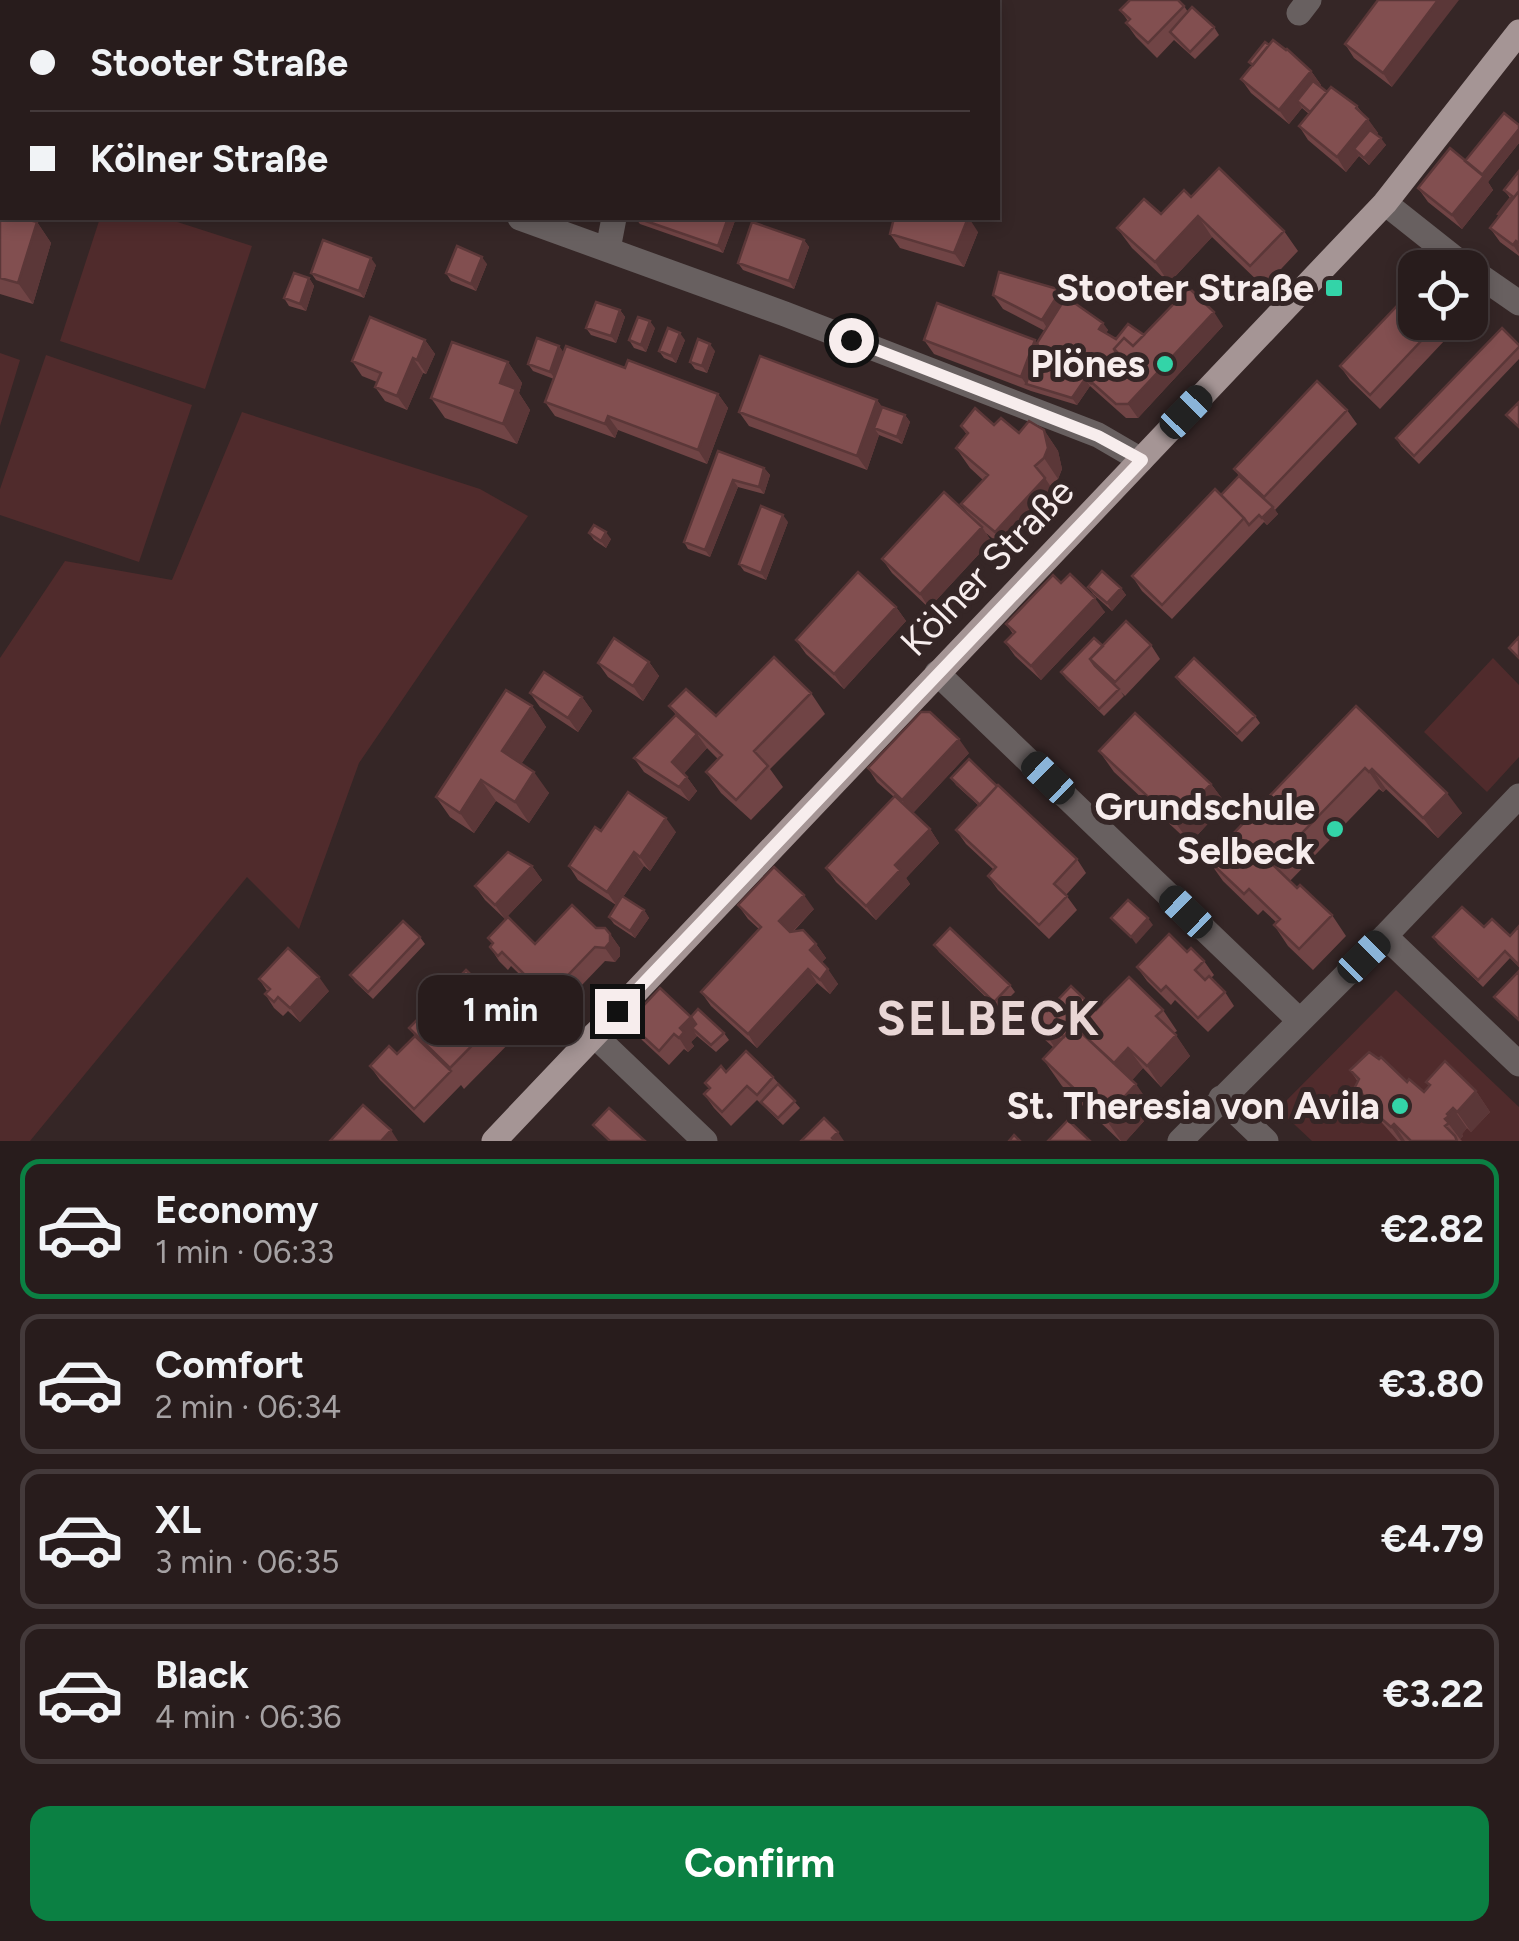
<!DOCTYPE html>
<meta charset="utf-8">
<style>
body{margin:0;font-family:Figtree,sans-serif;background:#342929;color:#f1f3f6;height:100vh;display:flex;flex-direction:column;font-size:38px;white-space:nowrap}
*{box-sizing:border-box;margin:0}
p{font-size:32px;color:#a5a1a3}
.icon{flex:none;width:55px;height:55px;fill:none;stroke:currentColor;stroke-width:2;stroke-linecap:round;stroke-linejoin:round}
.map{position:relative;height:1141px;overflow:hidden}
.side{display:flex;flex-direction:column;background:#281c1c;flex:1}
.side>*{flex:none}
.guide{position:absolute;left:0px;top:0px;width:1000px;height:220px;box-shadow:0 5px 15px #0003,0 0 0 2px #443a3b;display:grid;align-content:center;height:220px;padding:0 30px;background:#281c1c}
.controls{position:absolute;left:1398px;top:250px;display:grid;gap:20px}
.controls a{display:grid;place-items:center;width:90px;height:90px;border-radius:20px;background:#281c1c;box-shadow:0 5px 15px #0003,0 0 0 2px #443a3b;font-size:50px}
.end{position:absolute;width:45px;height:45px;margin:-22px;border:12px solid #f7eded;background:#111;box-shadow:0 0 0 5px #111}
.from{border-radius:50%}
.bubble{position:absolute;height:70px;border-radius:20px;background:#281c1c;box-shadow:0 5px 15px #0003,0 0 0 2px #443a3b;font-size:32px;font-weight:700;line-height:70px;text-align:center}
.car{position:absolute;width:30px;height:60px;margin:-30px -15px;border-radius:12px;box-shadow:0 0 8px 2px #0007;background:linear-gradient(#222 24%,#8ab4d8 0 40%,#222 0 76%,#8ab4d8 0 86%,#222 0)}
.guide b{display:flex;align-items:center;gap:35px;height:95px;font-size:38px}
.guide b+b{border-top:2px solid #443a3b}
.guide i{width:25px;height:25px;background:#f1f3f6}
ul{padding:18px 0 0;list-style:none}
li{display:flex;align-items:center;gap:30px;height:140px;margin:0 20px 15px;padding:0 10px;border:5px solid #443a3b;border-radius:20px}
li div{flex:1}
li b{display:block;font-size:38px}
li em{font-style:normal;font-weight:700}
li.active{border-color:#0b8043}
li>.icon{width:90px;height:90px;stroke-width:1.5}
.cta{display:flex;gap:20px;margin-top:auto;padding:20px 30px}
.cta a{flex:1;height:115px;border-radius:20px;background:#0b8043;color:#fff;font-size:40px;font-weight:700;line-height:115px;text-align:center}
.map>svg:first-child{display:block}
.green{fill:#502b2c}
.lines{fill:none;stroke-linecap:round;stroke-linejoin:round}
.minor{stroke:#686060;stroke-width:25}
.major{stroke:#a59595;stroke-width:25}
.wall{fill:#704445}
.shaded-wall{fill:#5b3738}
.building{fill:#824f50;stroke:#5b3738;stroke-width:2.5}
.route{stroke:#f7eded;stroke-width:12}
.poi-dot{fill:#33d4a8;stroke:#352626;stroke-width:4}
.labels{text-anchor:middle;stroke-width:10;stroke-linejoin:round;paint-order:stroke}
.poi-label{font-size:38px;font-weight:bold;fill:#f7eded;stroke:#352626;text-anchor:end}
.street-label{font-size:38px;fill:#f7eded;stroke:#352626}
.district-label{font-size:48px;font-weight:bold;letter-spacing:2.5px;fill:#e9d6d5;stroke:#352626}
</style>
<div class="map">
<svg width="1519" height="1141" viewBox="0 0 1519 1141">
<rect width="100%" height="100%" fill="#352626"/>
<path class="green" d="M100 218H165L252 246 205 389 60 341Z
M0 353 20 360 0 426Z
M46 355 192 405 139 562 0 515V489Z
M242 412 480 489 528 516 359 763 299 929 247 877 30 1141H0V658L65 561 172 580Z
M1493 658 1519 685V757L1487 792 1424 732Z
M1396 990 1519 1107V1141H1312L1278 1109Z"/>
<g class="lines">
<path class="minor" d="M572 0 573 2
M1299 13 1309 0
M0 144H2
M1385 203 1467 268
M520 218 785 314 1098 435 1141 460
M608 249 614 218
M1470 269 1519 303
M937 673 1299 1020
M1385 936 1519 1064
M594 1035 705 1141
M1221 1098 1266 1141
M1180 1141 1385 936 1519 796"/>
<path class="major" d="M494 1141 1385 203 1519 32"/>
</g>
<path class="wall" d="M0 0H70L72 2H2V102H0Z
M469 0H524L525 2H471Z
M1378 0 1392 87 1354 58 1345 44Z
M1184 6 1188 12 1214 27 1219 35 1195 59 1174 40 1157 58 1136 37 1126 23 1128 21 1120 10Z
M1249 62 1311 71 1321 85 1320 87 1327 92 1357 106 1378 133 1376 135 1386 145 1369 165 1359 156 1346 172 1308 140 1299 126 1309 114 1302 108 1289 124 1251 93 1241 79 1252 66Z
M1519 125V143L1488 182 1493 190 1462 229 1428 202 1418 188 1465 161Z
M1519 171V256L1500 242 1490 228 1510 198 1504 190Z
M1191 197 1284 231 1298 251 1264 287 1212 237 1169 283 1132 248 1117 228 1161 214Z
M0 211 37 222 51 243 33 304 0 294Z
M635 218H736L723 253 640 224Z
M978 232 964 267 900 248 890 234Z
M804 240 809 247 794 289 743 270 738 263Z
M487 264 476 291 451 281 446 273Z
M376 265 364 298 316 280 311 273Z
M309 278 314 286 306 311 289 306 284 298Z
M1061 290 1066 297 1108 330 1106 333 1116 339 1223 326 1138 418H1126L1090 386 1077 405 1031 391 934 354 924 340 1037 343 1045 331 1003 309 993 295Z
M620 310 625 317 616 343 591 335 586 328Z
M1415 322H1462L1380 409 1350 380 1340 366Z
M655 328 646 352 634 348 629 340Z
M425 340 435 354 426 374 423 373 407 410 385 401 375 387 377 382 362 376 352 361Z
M685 340 676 363 664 358 659 351Z
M1519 345V359L1419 464 1401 446 1396 438Z
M559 346 563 352 718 394 728 408 707 464 618 430 615 438 555 416 545 402 554 379 533 371 528 364Z
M715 351 707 373 695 369 690 362Z
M508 362 522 383 519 393 530 410 517 444 445 418 431 398Z
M877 400 882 407 905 415 910 422 902 444 879 435 867 470 749 426 739 412Z
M1347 410 1357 424 1275 510 1278 514 1267 525 1264 522 1172 619 1142 591 1132 576 1221 495 1239 476 1234 469Z
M994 425 1019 433 1044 430 1058 451 1062 469 1058 479 1050 486 1059 499 1010 553 986 533 991 541 929 608 892 573 882 559 970 516 961 504 983 480 970 468 956 448 967 435 961 426Z
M718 451 764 468 770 475 764 494 738 487 710 557 688 549 684 542Z
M788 522 766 580 744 571 739 564Z
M589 533 611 539 606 548 594 540Z
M1061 583 1105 612 1041 680 1015 656 1005 642 1013 634 1006 624Z
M1088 587 1121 588 1126 595 1112 611 1093 594Z
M896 607 906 621 844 689 806 654 796 640Z
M1151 645 1160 659 1125 696 1121 692 1124 696 1104 716 1066 679 1061 672 1103 646Z
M649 662 659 676 643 701 608 677 598 663Z
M1176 677 1255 716 1260 723 1242 742 1181 684Z
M530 693 582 697 592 711 578 732 540 707Z
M811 693 825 714 770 769 783 787 751 820 721 793 706 772 718 759 706 747 707 748 684 773 697 791 689 801 644 772 634 758 676 715 669 706 716 716Z
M532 706 546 727 521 764 549 793 529 823 496 801 474 833 450 817 436 797Z
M1356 706 1462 813 1438 838 1386 789 1383 792 1379 789 1290 881 1332 915 1346 936 1313 970 1288 946 1274 925 1277 923 1263 910 1258 915 1223 881 1208 860Z
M1099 751 1211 784 1226 804 1190 843 1114 772Z
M969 753 913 813 930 829 939 843 906 878 910 884 876 920 836 882 826 868 894 797 877 782 868 768Z
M951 778 1077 859 1086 873 1066 895 1077 910 1049 939 998 890 988 876 994 870 966 844 956 830 979 806 956 785Z
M601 831 676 832 650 871 644 866 623 897 644 910 649 918 635 938 614 924 609 917 616 905 578 880 569 866Z
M532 866 542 880 505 919 485 900 475 886Z
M738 905 814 909 793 932 816 944 826 958 822 962 838 984 830 994 817 983 757 1048 711 1006 701 992 759 929 748 919Z
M1519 926V967L1510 958 1483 987 1438 944 1433 937 1484 927 1510 936Z
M596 928 610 934 620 948V956L615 962 605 961 557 1011 511 966 508 970 499 961 490 947 492 944 488 938 535 944Z
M420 937 425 944 373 999 355 982 350 975Z
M934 945 1010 985 1015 992 998 1009 939 952Z
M1187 952 1204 961 1214 975 1211 978 1225 992 1234 1006 1208 1032 1175 1000 1171 1005 1147 981 1137 967Z
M259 979 329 991 300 1022 288 1011 283 1016 274 1008 265 994 267 991Z
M507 1010 522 1030 464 1089 461 1085 424 1123 380 1080 370 1066 397 1054 415 1036 409 1028Z
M1096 1010H1163L1177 1031 1174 1033 1190 1056 1161 1087 1143 1068 1132 1080 1154 1110 1126 1141H1120L1062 1086 1043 1059 1054 1048 1043 1038 1029 1017 1047 1011Z
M691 1017 724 1033 729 1040 716 1052 697 1036 691 1042 694 1046 688 1052 684 1049 669 1065 642 1040 632 1026Z
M1350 1070 1424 1092 1429 1086 1426 1082 1476 1091 1490 1112 1471 1132 1467 1128 1462 1134 1463 1136 1460 1139 1462 1141H1398L1369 1108 1355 1087 1358 1082Z
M726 1072 773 1077 800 1108 783 1125 757 1100 731 1126 714 1108 704 1094 709 1089 705 1083Z"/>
<path class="shaded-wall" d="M1438 0H1459L1392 87 1383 73Z
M1311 71 1321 85 1303 106 1297 101 1302 108 1289 124 1279 110Z
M1368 119 1378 133 1360 155 1354 149 1359 156 1346 172 1337 157Z
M1519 129V143L1488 182 1493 190 1462 229 1452 215Z
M1381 138 1386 145 1369 165 1364 158Z
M1198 216 1212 237 1169 283 1155 262Z
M728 218H736L723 253 718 246Z
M969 218 978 232 964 267 954 253Z
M37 222 51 243 33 304 18 283Z
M804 240 809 247 794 289 789 281Z
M1516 241 1519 245V254L1513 245Z
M482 257 487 264 476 291 471 284Z
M371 258 376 265 364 298 359 291Z
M309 278 314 286 306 311 300 304Z
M1061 290 1071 304 1051 334 1042 320Z
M620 310 625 317 616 343 611 336Z
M1214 312 1223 326 1138 418 1128 404Z
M650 321 655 328 646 352 641 345Z
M1103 323 1108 330 1104 337 1099 329Z
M680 333 685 340 676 363 671 356Z
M425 340 435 354 426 374 417 360Z
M1035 340 1044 354 1026 384 1021 377Z
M710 344 715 351 707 373 702 366Z
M559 346 564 353 555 379 550 372Z
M413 358 423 373 407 410 397 396Z
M508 362 522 383 519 393 530 410 517 444 503 424 500 383Z
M1085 379 1090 386 1077 405 1072 398Z
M718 394 728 408 707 464 698 450Z
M877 400 887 414 874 428 879 435 867 470 857 456Z
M905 415 910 422 902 444 897 437Z
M608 416 618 430 615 438 605 424Z
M1044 430 1058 451 1062 469 1058 479 1044 458Z
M764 468 770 475 764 494 759 487Z
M1045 478 1059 499 1010 553 995 532Z
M733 480 738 487 710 557 705 550Z
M1273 507 1278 514 1267 525 1262 518Z
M783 515 788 522 766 580 761 573Z
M982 527 991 541 929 608 920 594Z
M606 532 611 539 606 548 601 541Z
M1121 588 1126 595 1112 611 1107 603Z
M1095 598 1105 612 1041 680 1031 666Z
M896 607 906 621 844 689 834 674Z
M649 662 659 676 643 701 633 686Z
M582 697 592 711 578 732 568 718Z
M532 706 546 727 516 772 502 751Z
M697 734 707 748 682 776 672 762Z
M959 739 969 753 912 814 902 800Z
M1372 769 1386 789 1383 792 1369 772Z
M534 772 549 793 529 823 515 802Z
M687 777 697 791 689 801 679 787Z
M481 780 496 801 474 833 460 813Z
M1211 784 1226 804 1190 843 1175 822Z
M1447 793 1462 813 1438 838 1423 818Z
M666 818 676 832 650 871 640 857Z
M930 829 939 843 906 878 910 884 876 920 866 906 895 865Z
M634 852 644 866 617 906 607 892Z
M532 866 542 880 505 919 495 905Z
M804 895 814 909 789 935 779 921Z
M644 910 649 918 635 938 630 931Z
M1148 918 1153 925 1136 944 1131 937Z
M610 934 620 948V956L615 962 605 948Z
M816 944 826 958 820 964 810 950Z
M808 969 817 983 757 1048 748 1034Z
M828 969 838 984 830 994 820 980Z
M319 977 329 991 300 1022 290 1008Z
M691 1017 701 1031 692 1028 697 1036 691 1042 694 1046 688 1052 679 1038 680 1028Z
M1051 1025 1066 1046 1059 1054 1045 1033Z
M1176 1035 1190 1056 1161 1087 1147 1066Z
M1128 1048 1143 1068 1128 1085 1113 1064Z
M1136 1084 1154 1110 1126 1141H1121L1105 1118Z
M1476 1091 1490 1112 1471 1132 1457 1112Z
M1453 1108 1467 1128 1462 1134 1463 1136 1460 1139 1445 1119 1447 1114Z
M1394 1124 1405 1141H1401L1391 1127Z
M391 1130 398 1141H381Z
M838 1132 844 1141H834L832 1138Z"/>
<path class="building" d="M0 0H66V2H2V80H0Z
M605 0H639V2H606Z
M1130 0H1178L1184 6 1148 43 1126 23 1130 19 1120 10Z
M1378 0H1438L1383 73 1345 44Z
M1192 7 1214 27 1190 52 1170 32Z
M1273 40 1286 50 1287 49 1311 71 1279 110 1241 79Z
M1265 42 1269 45 1253 65 1249 62Z
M1313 81 1327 92 1310 112 1297 101Z
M1331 87 1357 106 1356 108 1368 119 1337 157 1299 126Z
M1504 113 1519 125V129L1482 175 1465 161Z
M1370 130 1381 138 1364 158 1354 149Z
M1450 148 1484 176 1452 215 1418 188Z
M1219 168 1284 231 1250 266 1198 216 1155 262 1117 228 1144 199 1161 214 1184 190 1191 197Z
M1519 171V191L1500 215 1498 214 1512 196 1504 190Z
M1519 191V243L1516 241 1513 245 1490 228Z
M0 211 2 212V218H22L37 222 18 283 0 278Z
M637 218H728L718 246Z
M894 218H968L954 253 890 234Z
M752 222 804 240 789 281 738 263Z
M323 240 371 258 359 291 311 273Z
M457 246 482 257 471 284 446 273Z
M999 272 1061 290 1042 320 993 295Z
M294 273 309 278 300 304 284 298Z
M1415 287V322H1439L1370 395 1340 366Z
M1189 288 1214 312 1128 404H1116L1089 380 1117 352 1114 349 1124 338 1133 346Z
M1066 297 1103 323 1099 329 1116 339 1128 324 1144 335 1133 346 1124 338 1114 349 1116 353 1089 380 1092 384 1085 379 1072 398 1026 384 1039 347 1037 343Z
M596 302 620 310 611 336 586 328Z
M937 303 1035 340 1021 377 924 340Z
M370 317 425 340 417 360 413 358 397 396 375 387 381 373 352 361Z
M638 317 650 321 641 345 629 340Z
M668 328 680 333 671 356 659 351Z
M1502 328 1519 345V347L1414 456 1396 438Z
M537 338 559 346 550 372 528 364Z
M698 339 710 344 702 366 690 362Z
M452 342 508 362 500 383 516 389 503 424 431 398Z
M566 346 625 368 628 360 718 394 698 450 608 416 605 424 545 402Z
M760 356 877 400 857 456 739 412Z
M1317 381 1347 410 1264 497 1234 469Z
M1519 402V427L1506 415Z
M882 407 905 415 897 437 874 428Z
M975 408 994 425 1001 418 1019 433 1029 421 1044 430 1048 448 1044 458 1035 466 1045 478 995 532 961 504 988 475 956 448 968 433 961 426Z
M718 451 764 468 759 487 733 480 705 550 684 542Z
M1239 476 1273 507 1262 518 1259 515 1249 525 1244 518 1221 495Z
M1215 489 1244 518 1162 605 1132 576Z
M944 492 982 527 920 594 882 559Z
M761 506 783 515 761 573 739 564Z
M594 525 606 532 601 541 589 533Z
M1102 571 1121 588 1107 603 1088 587Z
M858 572 896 607 834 674 796 640Z
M1070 574 1095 598 1031 666 1005 642 1015 632 1006 624 1053 575 1061 583Z
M1126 621 1151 645 1115 682 1090 659Z
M1519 637V658L1509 648Z
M614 638 649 662 633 686 598 663Z
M1094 638 1103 646 1090 659 1095 666 1119 689 1099 709 1061 672Z
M774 657 811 693 754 751 768 766 736 800 706 772 722 755 669 706 686 689 716 716Z
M1194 658 1255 716 1237 734 1176 677Z
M544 672 582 697 568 718 530 693Z
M506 690 532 706 502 751 534 772 515 802 481 780 460 813 436 797Z
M1356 706 1447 793 1423 818 1372 769 1369 772 1365 768 1272 864 1297 888 1300 885 1332 915 1299 949 1274 925 1280 919 1249 889 1244 894 1208 860Z
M921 712H930L959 739 902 800 868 768Z
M1135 713 1211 784 1175 822 1099 751Z
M676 715 697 734 672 762 687 777 679 787 634 758Z
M969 759 997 786 980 805 951 778Z
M998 785 1077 859 1054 884 1067 896 1039 925 988 876 996 867 956 830Z
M628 792 666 818 640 857 634 852 607 892 569 866 595 827 601 831Z
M895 796 930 829 895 865 900 870 866 906 826 868Z
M508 852 532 866 495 905 475 886Z
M774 867 804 895 779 921 790 932 803 930 816 944 810 950 828 969 820 980 808 969 748 1034 701 992 761 927 738 905Z
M622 896 644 910 630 931 609 917Z
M1128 900 1148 918 1131 937 1111 918Z
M572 905 596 928H605L610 934V942L605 948 595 947 547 997 502 952 498 956 490 947 493 943 488 938 508 917 535 944Z
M1462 907 1484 927 1492 919 1510 936 1519 926V965L1505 951 1478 980 1433 937Z
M403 921 420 937 368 992 350 975Z
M950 928 1010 985 994 1002 934 945Z
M1169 934 1187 952 1191 948 1204 961 1195 970 1205 980 1209 976 1225 992 1198 1018 1166 986 1161 991 1137 967Z
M288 948 319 977 290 1008 278 997 274 1002 265 994 270 989 259 979Z
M466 970 507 1010 450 1068 409 1028Z
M1519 971V1020L1494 997Z
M1129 977 1163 1010 1156 1016 1176 1035 1147 1066 1128 1048 1114 1063 1074 1026 1064 1037 1051 1025 1045 1033 1029 1017 1040 1005 1047 1011 1071 986 1096 1010Z
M660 988 691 1017 680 1028 684 1032 679 1038 674 1034 659 1051 632 1026 633 1017Z
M698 1009 724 1033 711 1045 692 1028 696 1024 691 1017 690 1018Z
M1074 1026 1136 1084 1105 1118 1043 1059Z
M415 1036 451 1071 414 1109 370 1066 389 1046 397 1054Z
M746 1051 773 1077 757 1095 747 1086 722 1112 704 1094 710 1088 705 1083 721 1066 726 1072Z
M1369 1052 1379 1059 1381 1057 1407 1082 1409 1079 1424 1092 1430 1085 1426 1082 1445 1061 1476 1091 1457 1112 1453 1108 1447 1114 1449 1116 1445 1119 1449 1123 1445 1126 1455 1136 1457 1141H1411L1394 1124 1391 1127 1376 1114 1379 1111 1355 1087 1359 1079 1350 1070Z
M778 1084 795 1101 778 1118 761 1102Z
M363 1105 391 1130 381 1141H330Z
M609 1108 645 1141H610L593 1125Z
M824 1118 838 1132 832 1138 835 1141H801Z
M1068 1120 1090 1141H1048Z
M1014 1135 1020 1141H1009Z"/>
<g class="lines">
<path class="route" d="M617 1011 1142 460 1098 436 851 340"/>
</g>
<g class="poi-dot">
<rect x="1324" y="278" width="20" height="20" rx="5"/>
<circle cx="1165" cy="364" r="10"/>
<circle cx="1335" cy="829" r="10"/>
<circle cx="1400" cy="1106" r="10"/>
</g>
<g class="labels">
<g class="poi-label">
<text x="1314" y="301">Stooter Straße</text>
<text x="1145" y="377">Plönes</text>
<text x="1315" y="820">Grundschule<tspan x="1315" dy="44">Selbeck</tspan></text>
<text x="1380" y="1119">St. Theresia von Avila</text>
</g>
<g class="street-label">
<text transform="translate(987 567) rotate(-46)" y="13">Kölner Straße</text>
</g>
<g class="district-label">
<text x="989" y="1035">SELBECK</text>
</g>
</g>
</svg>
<div class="controls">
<a><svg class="icon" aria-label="locate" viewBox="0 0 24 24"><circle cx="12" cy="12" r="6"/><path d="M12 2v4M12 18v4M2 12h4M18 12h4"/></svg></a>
</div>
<i class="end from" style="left:851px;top:340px"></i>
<i class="end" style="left:617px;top:1011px"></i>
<div class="bubble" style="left:418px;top:975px;width:165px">1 min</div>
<i class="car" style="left:1186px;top:412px;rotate:44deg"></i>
<i class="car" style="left:1048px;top:778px;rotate:314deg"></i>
<i class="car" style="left:1186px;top:912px;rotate:314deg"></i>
<i class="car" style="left:1364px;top:957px;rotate:45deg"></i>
<div class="guide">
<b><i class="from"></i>Stooter Straße</b>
<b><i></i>Kölner Straße</b>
</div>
</div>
<section class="side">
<ul>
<li class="active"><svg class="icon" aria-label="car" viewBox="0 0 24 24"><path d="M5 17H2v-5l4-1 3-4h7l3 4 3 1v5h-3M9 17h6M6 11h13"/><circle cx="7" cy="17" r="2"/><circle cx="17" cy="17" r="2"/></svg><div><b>Economy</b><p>1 min · 06:33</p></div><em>€2.82</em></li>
<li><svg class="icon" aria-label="car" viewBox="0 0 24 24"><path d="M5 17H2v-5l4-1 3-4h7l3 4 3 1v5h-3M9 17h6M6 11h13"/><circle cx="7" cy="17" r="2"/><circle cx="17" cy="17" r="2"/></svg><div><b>Comfort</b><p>2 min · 06:34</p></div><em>€3.80</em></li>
<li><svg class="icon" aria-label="car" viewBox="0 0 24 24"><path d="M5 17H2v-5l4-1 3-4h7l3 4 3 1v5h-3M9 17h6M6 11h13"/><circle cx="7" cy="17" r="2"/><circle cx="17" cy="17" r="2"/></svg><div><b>XL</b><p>3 min · 06:35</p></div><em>€4.79</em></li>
<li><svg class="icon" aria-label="car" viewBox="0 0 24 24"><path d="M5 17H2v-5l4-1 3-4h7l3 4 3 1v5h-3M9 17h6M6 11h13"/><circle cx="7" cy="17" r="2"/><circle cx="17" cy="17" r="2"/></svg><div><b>Black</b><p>4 min · 06:36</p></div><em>€3.22</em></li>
</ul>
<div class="cta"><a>Confirm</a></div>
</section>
